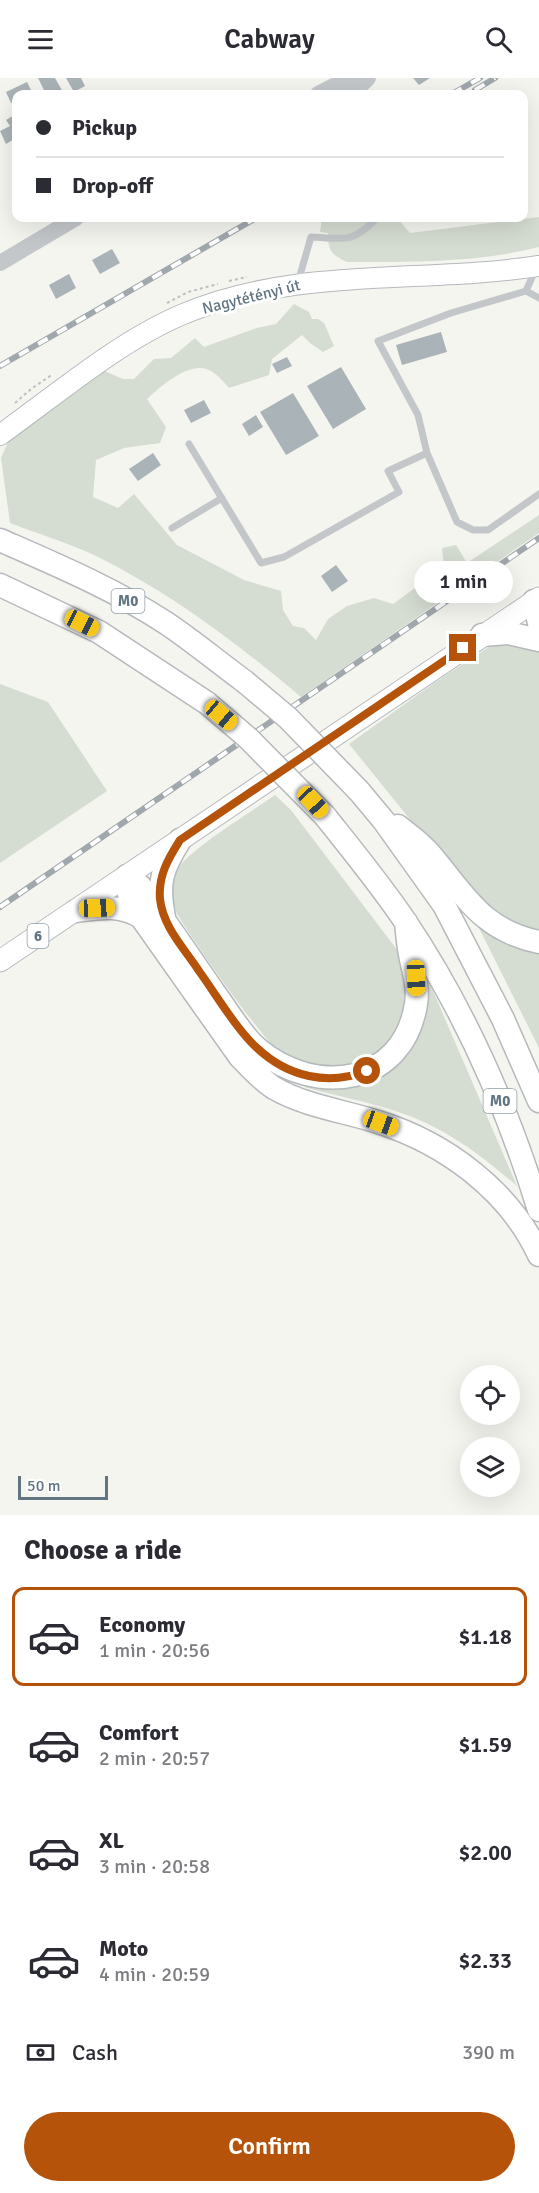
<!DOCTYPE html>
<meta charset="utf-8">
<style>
body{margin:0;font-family:Signika,sans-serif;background:#f7f7f7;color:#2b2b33;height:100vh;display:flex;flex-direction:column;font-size:22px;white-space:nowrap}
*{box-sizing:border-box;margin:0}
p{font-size:20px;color:#7c7c81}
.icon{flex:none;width:33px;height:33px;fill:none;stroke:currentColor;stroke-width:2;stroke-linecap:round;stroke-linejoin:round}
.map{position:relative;height:1437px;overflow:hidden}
.panel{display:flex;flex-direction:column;background:#fff;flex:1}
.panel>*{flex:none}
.banner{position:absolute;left:12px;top:12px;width:516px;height:132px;border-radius:12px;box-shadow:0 6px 24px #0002;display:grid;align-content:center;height:132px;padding:0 24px;background:#fff}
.fabs{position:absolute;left:460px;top:1287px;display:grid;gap:12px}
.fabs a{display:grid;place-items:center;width:60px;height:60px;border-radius:50%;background:#fff;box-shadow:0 6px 24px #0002;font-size:30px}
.scale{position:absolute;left:18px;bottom:15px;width:90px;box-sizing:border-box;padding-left:6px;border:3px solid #617583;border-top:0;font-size:16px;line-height:21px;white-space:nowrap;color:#617583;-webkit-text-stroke:4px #fff;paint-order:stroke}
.end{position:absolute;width:27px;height:27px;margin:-14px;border:8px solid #b45309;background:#fff;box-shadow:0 0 0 3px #fff}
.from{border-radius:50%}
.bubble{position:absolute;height:42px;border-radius:21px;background:#fff;box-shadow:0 6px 24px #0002;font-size:20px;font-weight:600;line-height:42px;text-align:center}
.car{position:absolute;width:18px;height:36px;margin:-18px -9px;border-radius:8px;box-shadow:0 0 4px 2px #0007;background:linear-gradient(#f5c518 24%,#345 0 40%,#f5c518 0 76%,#345 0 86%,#f5c518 0)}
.banner b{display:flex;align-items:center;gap:21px;height:57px;font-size:22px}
.banner b+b{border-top:2px solid #e1e1e2}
.banner i{width:15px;height:15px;background:#2b2b33}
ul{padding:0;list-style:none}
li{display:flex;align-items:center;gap:18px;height:99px;margin:0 12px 9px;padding:0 12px;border:3px solid transparent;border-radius:12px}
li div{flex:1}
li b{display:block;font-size:22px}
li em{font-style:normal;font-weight:600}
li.active{border-color:#b45309}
li>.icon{width:54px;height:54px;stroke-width:1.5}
h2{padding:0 24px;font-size:27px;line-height:72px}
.pay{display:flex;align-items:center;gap:15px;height:66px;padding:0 24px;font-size:22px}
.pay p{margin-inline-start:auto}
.primary-button{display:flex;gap:12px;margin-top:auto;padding:12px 24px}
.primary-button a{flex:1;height:69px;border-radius:36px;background:#b45309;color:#fff;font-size:24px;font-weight:600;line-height:69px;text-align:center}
header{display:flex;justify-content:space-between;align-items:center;height:78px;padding:0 24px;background:#fff;font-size:27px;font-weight:600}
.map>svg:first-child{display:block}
.green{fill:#d5dcd1}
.building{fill:#aab3b7}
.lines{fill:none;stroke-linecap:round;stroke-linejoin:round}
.secondary-casing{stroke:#b3b9bd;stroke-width:22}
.primary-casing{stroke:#b6babe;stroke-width:23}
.trunk-casing{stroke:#b5b9bc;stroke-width:25}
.path{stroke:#bdbfc1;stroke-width:2;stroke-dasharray:3 3;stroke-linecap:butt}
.service{stroke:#c3c7ca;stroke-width:7}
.tertiary{stroke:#c3c7ca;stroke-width:16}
.secondary{stroke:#fff;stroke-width:20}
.primary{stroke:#fff;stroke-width:21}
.trunk{stroke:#fff;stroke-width:22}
.rail-casing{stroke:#a1a8ad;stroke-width:6}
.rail{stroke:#fff;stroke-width:4;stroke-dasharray:11;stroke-linecap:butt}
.trunk-bridge-casing{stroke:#b5b9bc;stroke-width:25;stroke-linecap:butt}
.trunk-bridge{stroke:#fff;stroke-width:22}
.route{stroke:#b45309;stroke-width:8}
.labels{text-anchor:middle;stroke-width:6;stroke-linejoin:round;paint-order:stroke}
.shield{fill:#fff;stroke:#909ea8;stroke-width:1.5}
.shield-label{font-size:15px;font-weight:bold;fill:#617583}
.street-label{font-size:16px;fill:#617583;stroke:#fff}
</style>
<header><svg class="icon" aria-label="menu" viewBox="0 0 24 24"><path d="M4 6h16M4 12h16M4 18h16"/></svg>Cabway<svg class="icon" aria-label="search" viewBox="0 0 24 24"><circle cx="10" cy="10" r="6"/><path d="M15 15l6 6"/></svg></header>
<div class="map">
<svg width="539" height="1437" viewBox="0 0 539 1437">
<rect width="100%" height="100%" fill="#f5f5f0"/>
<path class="green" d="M539 139V169C477 185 410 184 347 184 331 177 328 172 328 155L320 154 322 140H397L410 155Z
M294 226 309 234 312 241H318L324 245 334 268 323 274 310 265 302 257 272 281 269 297 229 310C224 304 218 297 211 293 191 281 161 308 147 321L166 349 160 365 124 370 96 382 93 419 118 430 134 416 177 467 244 502 281 513 283 532 293 548 304 550 316 562 328 541 347 528 374 520 393 526 444 489 442 470 456 467 467 485 539 437V455L301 619C237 565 171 515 96 478 69 465 38 456 10 445L1 380 11 357 102 292 123 301H134L154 281 171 280 195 260 204 269 257 250 276 246Z
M512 562 539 570V857L492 839 472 818 349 666 434 605 489 569Z
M0 606 48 624 107 713 0 785Z
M275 717 291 732 398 873 408 882C407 899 409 920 405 937 397 969 362 992 329 992 323 992 284 977 278 973 265 964 172 836 170 821 169 815 172 800 175 795 185 773 253 733 275 717Z
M479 850C497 862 517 874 539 875V970Z
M427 899 517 1108C482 1078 446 1050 401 1035 370 1024 336 1018 304 1009H336L420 952Z"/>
<path class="building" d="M38 0H55L64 16H46Z
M66 0H81L85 8 74 14Z
M413 0H430L419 7Z
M27 4 33 16H16V23L11 25 6 14Z
M14 37 16 42V60L6 66 0 53 10 48 6 42Z
M112 171 120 185 100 196 92 182Z
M69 196 76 210 56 221 49 207Z
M441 254 447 274 402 287 396 267Z
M287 279 292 288 277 295 272 286Z
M341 289 366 331 333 351 307 308Z
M293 315 319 358 286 377 260 334Z
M204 322 211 335 191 345 184 332Z
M256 337 263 349 249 358 242 346Z
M153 375 161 387 138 403 129 391Z
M336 487 348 503 332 514 321 498Z"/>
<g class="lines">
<g class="secondary-casing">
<path id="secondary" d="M0 357C56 317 118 264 181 237 295 188 420 206 539 188"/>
</g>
<g class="primary-casing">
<path id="primary" d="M0 883 539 520"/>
</g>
<g class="trunk-casing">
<path id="trunk" d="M0 462C57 487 114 511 166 545 193 563 218 584 244 603
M0 507 99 554 207 625
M534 523 539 545
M482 557 508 555 539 562
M359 713 384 743 444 827 503 941 539 1023
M325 738C352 772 380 806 405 843 464 931 508 1031 539 1132
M398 748C409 757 421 765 430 776 465 817 481 852 539 864
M127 798 129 816 141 839 240 979C251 990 261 1002 274 1010 305 1028 344 1033 378 1044 445 1065 509 1112 539 1177
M130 801 140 808C166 844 191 881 216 917 228 933 242 958 258 971 315 1019 403 1008 416 926 419 909 413 893 410 876 408 866 407 855 406 844
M76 833C100 830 119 826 141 839
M164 839C157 804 162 791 180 762"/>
</g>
<path class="path" d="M229 203 247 199
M167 225 188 214 218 206
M15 325 31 311 53 296"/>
<path class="service" d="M298 204 311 159C343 160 351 167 377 140
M526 213 536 190
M189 366 261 485 284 479 399 414 388 393 427 375 418 337 378 263 451 235 526 213 539 220
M427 375 457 444 473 452H488L539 416
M172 450 222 420"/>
<path class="tertiary" d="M318 16 349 0
M344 16 359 9 368 0
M0 185 76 140"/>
<use href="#secondary" class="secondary"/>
<use href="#primary" class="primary"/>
<use href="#trunk" class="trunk"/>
<g class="rail-casing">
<path id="rail" d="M475 12 495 0
M452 16 480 0
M0 288 256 140
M0 829 539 460"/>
</g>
<use href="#rail" class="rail"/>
<g class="trunk-bridge-casing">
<path id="trunk-bridge" d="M244 603 288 640 359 713
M207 625 248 660 325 738"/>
</g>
<use href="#trunk-bridge" class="trunk-bridge"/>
</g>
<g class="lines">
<path class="route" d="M367 993C328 1008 288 999 257 970 237 952 215 915 199 893 184 870 163 849 160 821 158 798 168 781 180 762L463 570"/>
</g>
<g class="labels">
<g class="shield">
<rect x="111.5" y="511" width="33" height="24" rx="4.5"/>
<rect x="27.5" y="846" width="21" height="24" rx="4.5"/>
<rect x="483.5" y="1011" width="33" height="24" rx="4.5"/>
</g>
<g class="shield-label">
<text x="128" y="528">M0</text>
<text x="38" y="863">6</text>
<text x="500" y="1028">M0</text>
</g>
<g class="street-label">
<text transform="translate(251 218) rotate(-14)" y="6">Nagytétényi út</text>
</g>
</g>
</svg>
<div class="fabs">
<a><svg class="icon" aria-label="locate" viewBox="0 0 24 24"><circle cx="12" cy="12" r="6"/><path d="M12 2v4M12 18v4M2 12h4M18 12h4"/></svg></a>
<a><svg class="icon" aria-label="layers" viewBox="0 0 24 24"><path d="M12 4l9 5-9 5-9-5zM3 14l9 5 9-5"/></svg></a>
</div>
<div class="scale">50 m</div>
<i class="end from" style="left:367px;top:993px"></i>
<i class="end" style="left:463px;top:570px"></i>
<div class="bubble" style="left:414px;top:483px;width:99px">1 min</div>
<i class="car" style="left:82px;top:545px;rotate:117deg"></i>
<i class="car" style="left:221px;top:637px;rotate:130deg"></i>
<i class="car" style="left:313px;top:724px;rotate:137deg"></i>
<i class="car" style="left:97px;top:830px;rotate:88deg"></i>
<i class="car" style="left:416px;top:900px;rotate:178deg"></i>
<i class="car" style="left:381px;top:1045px;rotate:110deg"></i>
<div class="banner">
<b><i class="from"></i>Pickup</b>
<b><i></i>Drop-off</b>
</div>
</div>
<section class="panel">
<h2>Choose a ride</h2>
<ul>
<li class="active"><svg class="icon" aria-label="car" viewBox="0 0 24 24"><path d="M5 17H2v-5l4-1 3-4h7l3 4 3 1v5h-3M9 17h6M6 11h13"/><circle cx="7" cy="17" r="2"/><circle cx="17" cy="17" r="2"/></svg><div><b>Economy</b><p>1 min · 20:56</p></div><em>$1.18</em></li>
<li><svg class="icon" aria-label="car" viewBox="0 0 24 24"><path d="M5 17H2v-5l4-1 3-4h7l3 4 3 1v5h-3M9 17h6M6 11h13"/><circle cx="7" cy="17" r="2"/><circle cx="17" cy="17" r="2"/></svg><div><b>Comfort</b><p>2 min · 20:57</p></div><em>$1.59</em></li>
<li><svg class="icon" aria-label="car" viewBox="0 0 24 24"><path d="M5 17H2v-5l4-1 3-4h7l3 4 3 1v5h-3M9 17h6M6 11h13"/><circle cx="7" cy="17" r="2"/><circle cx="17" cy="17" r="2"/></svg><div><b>XL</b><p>3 min · 20:58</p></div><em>$2.00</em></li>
<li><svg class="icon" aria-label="car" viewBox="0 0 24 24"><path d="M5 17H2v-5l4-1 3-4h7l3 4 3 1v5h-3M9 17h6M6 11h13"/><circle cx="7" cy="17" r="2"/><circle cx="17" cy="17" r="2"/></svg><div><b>Moto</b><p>4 min · 20:59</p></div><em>$2.33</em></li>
</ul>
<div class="pay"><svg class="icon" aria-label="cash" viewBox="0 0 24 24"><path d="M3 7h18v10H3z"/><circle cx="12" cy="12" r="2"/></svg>Cash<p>390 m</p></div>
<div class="primary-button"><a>Confirm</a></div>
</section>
